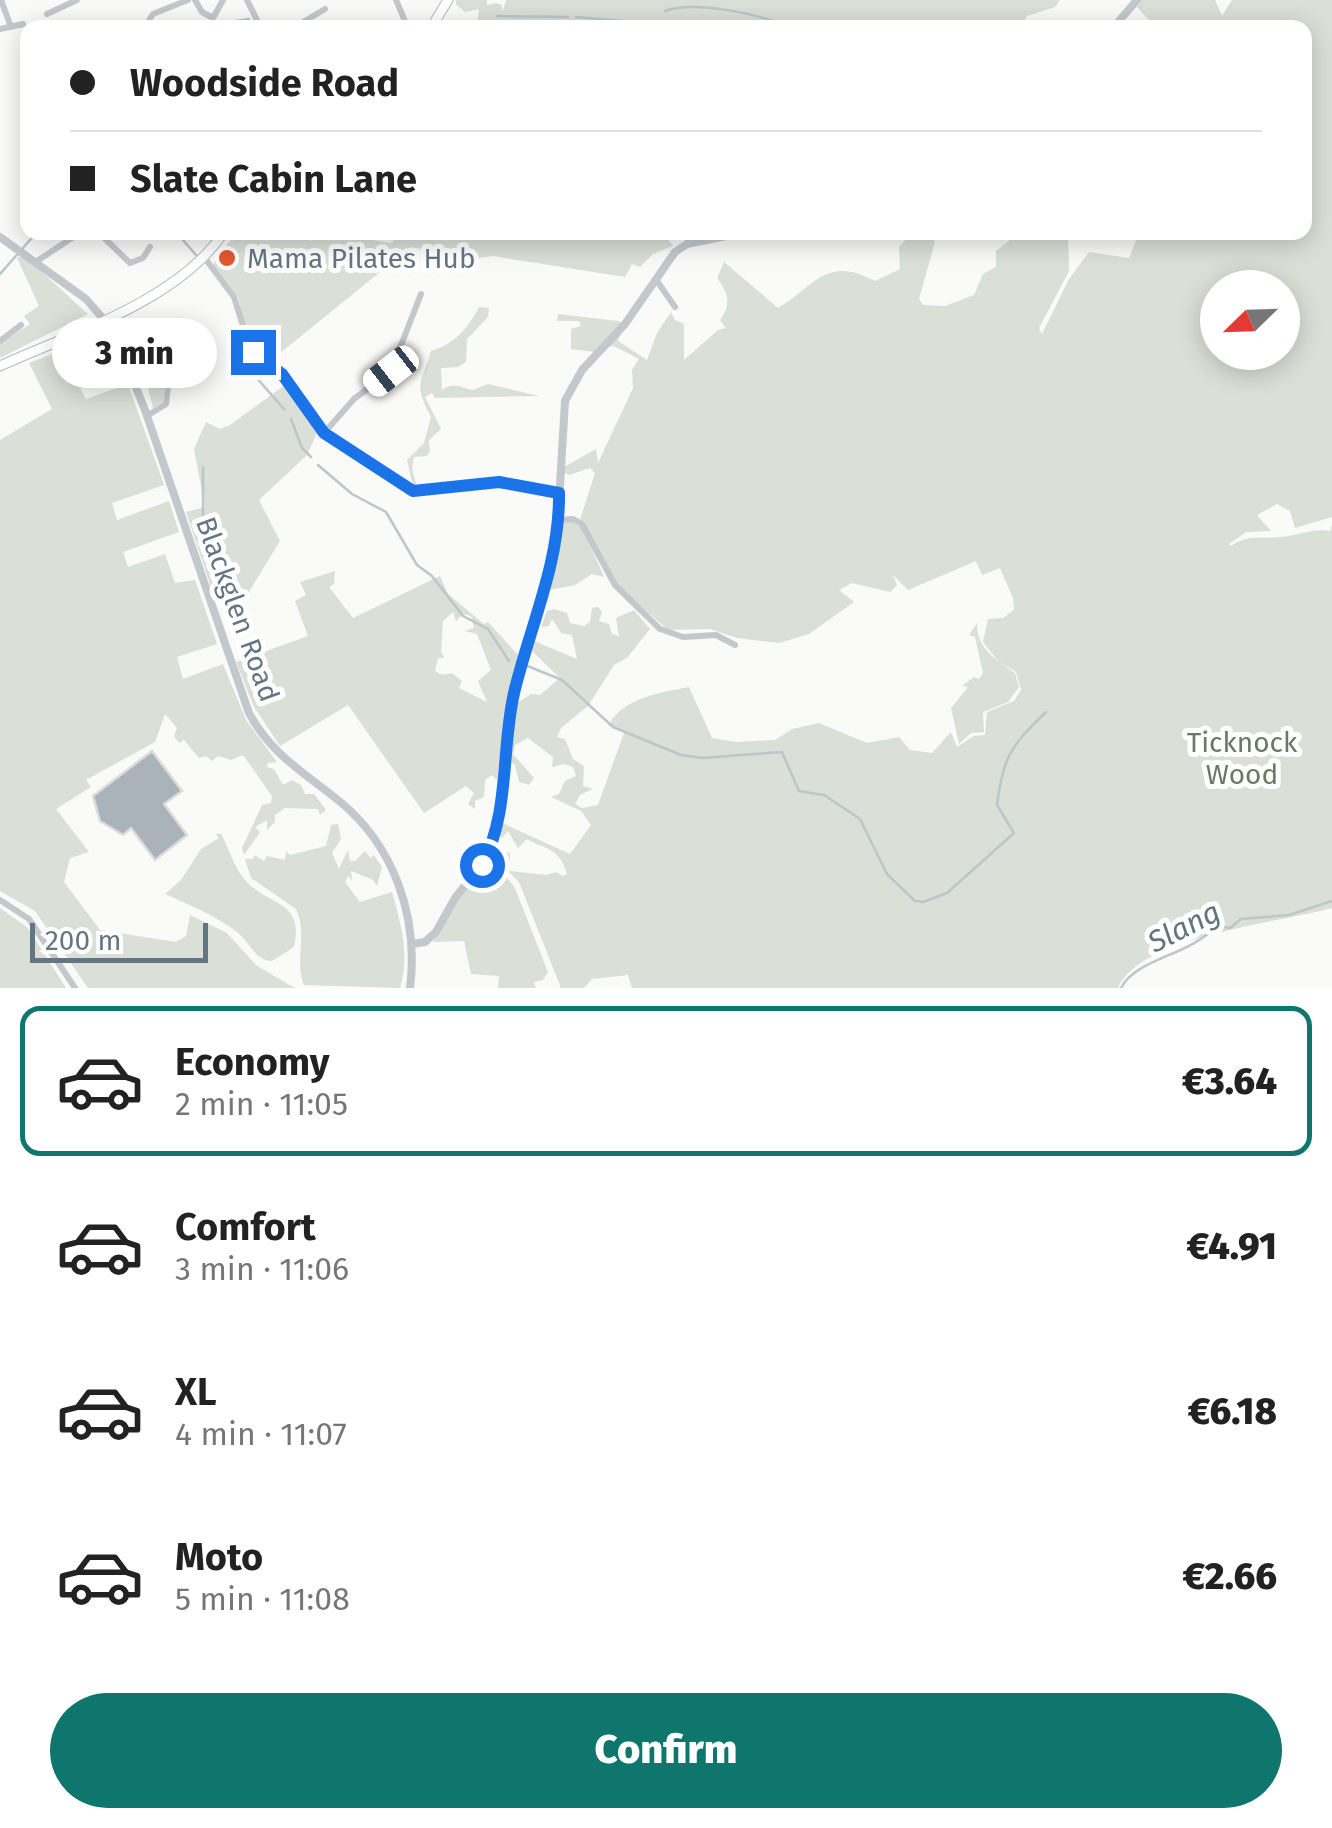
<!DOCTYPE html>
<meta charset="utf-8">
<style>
body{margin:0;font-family:"Fira Sans",sans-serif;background:#f6f6f6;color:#222;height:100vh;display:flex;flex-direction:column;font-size:38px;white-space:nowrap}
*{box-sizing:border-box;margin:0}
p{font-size:32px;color:#767676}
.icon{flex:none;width:55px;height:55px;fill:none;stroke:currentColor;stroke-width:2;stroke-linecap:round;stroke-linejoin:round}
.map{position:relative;height:988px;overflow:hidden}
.side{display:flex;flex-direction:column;background:#fff;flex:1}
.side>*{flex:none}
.banner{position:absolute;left:20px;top:20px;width:1292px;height:220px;border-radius:20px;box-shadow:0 5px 25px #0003;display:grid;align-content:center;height:220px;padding:0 50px;background:#fff}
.needle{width:65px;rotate:247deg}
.tools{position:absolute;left:1200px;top:270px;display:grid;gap:20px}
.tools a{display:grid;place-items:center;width:100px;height:100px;border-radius:50%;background:#fff;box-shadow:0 5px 25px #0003;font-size:50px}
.scale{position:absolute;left:30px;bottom:25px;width:178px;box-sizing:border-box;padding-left:10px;border:5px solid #657683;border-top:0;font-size:28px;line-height:35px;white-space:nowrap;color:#657683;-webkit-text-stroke:8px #fff;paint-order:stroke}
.end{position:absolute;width:45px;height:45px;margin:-22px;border:12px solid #1a73e8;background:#fff;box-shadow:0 0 0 5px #fff}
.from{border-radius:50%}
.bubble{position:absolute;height:70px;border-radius:35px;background:#fff;box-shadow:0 5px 25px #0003;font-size:32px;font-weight:800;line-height:70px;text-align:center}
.car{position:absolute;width:30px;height:60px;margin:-30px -15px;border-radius:12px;box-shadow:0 0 8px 2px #0007;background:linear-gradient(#fff 24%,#345 0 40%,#fff 0 76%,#345 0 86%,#fff 0)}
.banner b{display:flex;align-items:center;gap:35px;height:95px;font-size:38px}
.banner b+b{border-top:2px solid #e0e0e0}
.banner i{width:25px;height:25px;background:#222}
ul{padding:18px 0 0;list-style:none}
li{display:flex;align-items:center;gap:30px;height:150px;margin:0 20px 15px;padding:0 30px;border:5px solid transparent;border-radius:20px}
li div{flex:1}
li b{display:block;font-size:38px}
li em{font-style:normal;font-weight:800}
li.selected{border-color:#0f766e}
li>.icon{width:90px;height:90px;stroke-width:1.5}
.button{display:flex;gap:20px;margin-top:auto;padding:20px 50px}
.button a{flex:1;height:115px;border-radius:60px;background:#0f766e;color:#fff;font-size:40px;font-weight:800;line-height:115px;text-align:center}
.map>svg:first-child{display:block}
.green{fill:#dadfd7;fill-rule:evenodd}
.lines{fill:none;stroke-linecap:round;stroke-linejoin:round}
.stream{stroke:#bbc7cb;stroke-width:2.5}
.building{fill:#aab3b9;stroke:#dcdcda;stroke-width:2.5}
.secondary-casing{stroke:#b3babf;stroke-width:11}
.minor{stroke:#c3c8cc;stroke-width:6}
.tertiary{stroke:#c3c8cc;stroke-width:8}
.secondary{stroke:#fff;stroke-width:9}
.route{stroke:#1a73e8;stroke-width:12}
.poi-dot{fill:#e4572e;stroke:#fff;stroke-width:4}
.labels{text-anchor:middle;stroke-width:10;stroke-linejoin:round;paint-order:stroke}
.poi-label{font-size:28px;fill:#657683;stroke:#fff;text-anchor:start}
.street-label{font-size:28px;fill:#657683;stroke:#fff}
.park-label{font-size:28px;fill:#687a64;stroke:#fff}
.water-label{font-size:30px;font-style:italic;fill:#60757c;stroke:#fff}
</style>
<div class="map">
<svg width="1332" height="988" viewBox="0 0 1332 988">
<rect width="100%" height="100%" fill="#fafaf8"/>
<path class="green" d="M456 0H487V5L497 3 502 5V13L506 0H1060L1055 7 1027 16 1020 28 477 27 479 9 465 12 456 4Z
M1141 0H1215L1222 16 1232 0H1332V517L1295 528 1290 511 1277 504 1257 515 1271 531 1246 532 1229 544 1231 546C1248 534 1261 539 1280 537 1299 536 1310 528 1330 531L1332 524V908C1280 923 1141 935 1118 988H632L628 975 592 979 584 988H561L519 882 508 871 488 864 495 841 497 850 510 853V871L546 875 556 872 563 876 567 874C559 846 545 850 527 839L518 848 508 831 502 838 497 834 500 822 570 854 591 825 581 811 551 797 559 794 565 781 576 776 573 767 564 764 552 767 553 757 528 738 515 745 513 754 534 778 529 785 519 782 515 765 506 757 517 703 531 694 540 695 560 678 530 649 534 641 577 659 572 635 561 633 552 619 549 626 541 627 547 611 554 609 567 613 570 623 584 626 590 622 592 608 598 607 602 612 599 621 609 624 612 634 619 636 616 618 634 610 650 629 627 658 614 665 588 706 561 728 557 737 565 739 573 759 584 766 583 786 593 789 580 795 575 804 582 808 598 805 624 733 609 724C625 697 660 693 689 687L712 738 736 742 775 740 792 729 819 723 867 743 899 737 910 750 932 753 951 732 957 747 974 736 985 735 987 712 1014 701 1021 690 1016 672 998 661 983 642 988 619 1003 618 1014 610 1013 598 1000 568 982 575 976 561 908 590 893 575 897 585 890 592 852 583 839 590 854 602 809 634 779 643 737 638 710 629 668 630 618 586 580 520 595 473 590 468 569 475 564 472V467L596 449 598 463 633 388 632 370 639 359 614 346 608 347 622 331 618 341 647 360 657 333 671 312 675 320 684 324V360L718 330 726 328 720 320C732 304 728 292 717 278L724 262 778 308C816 285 826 255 875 281L900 269 899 247 911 233H929L935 242 919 299 923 305 945 306 974 295 983 274 996 267V251L1019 233H1068L1069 271 1039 328 1042 334 1069 279 1089 252 1129 258 1139 233 1305 232V28L1147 27 1150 21 1136 6ZM1218 288H1282V352H1218Z
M236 232 300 233 310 241 330 233 391 243 398 237 397 232H663L673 246 653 254 640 267 632 264 625 277 493 256 472 259 411 247 269 362 247 336 238 297 213 265Z
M23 255 88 314 0 358V344L30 324 24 316 39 306 17 258Z
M479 307 489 308 488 317 467 339 466 362 458 367 441 368 442 390C455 381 460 388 473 390L488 384 539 396 435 398 432 393 425 397 441 429 429 440 430 451 427 456 414 457 412 468 417 487H413L407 460 424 443 431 417C413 383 421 385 431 351 455 344 468 328 479 307Z
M558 314 618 321 622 323 594 352 571 349V329L581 326 579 321H557Z
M103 335 121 366 80 388 86 399 128 384 164 485 112 503 117 520 169 501 179 532 123 552 128 567 165 554 175 583 195 580 217 644 177 657 183 679 223 664 246 720 277 762 268 763 267 767 274 769 283 785 292 780 301 785 305 794H314L326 810 320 815 318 809 285 808 275 815V822L267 830V820L255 827 260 832 244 855 242 848 262 805 271 803 272 796 243 755 231 760 218 756 212 761 206 756 199 758 184 740 179 743 174 736 177 728 165 714 155 742 86 780 91 787 56 809 89 852 70 858 64 882 100 930 176 942 186 936 190 915 227 933 257 966 295 988H88L35 911 0 891V440L52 409 29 363Z
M148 342 168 344 163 402 153 408 147 384 131 352Z
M286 384 317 433 307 455 259 500 280 541 247 595 241 591 235 597 216 602 186 512 205 507 194 449 206 422 220 429 230 425Z
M571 521 583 528 604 577 592 574 575 585 549 590 562 523Z
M335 571 334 584 329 587 353 618 440 576 448 594 484 624 488 622 520 657 504 724 497 780 492 775 485 780 484 797 475 801V809L468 804 474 793 466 786 424 813 348 705 280 746 254 707 236 662 308 636 295 601 306 595 300 582ZM453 612 456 621 463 614 471 616 474 628 464 631 477 634 491 670 478 681 487 702 459 688 462 681 452 673 442 675 435 671 438 658H444L441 652 443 621Z
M977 623C977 650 996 659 1015 673L1019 687 1008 702 983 712 984 732 971 733 959 744 951 708 968 687 962 686 974 677 979 679 983 673 975 637 969 635Z
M338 824 341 839 332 853 339 869 348 850 350 861H355L365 851 371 858 374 855 382 867 377 886 373 880 351 871 352 880 348 876 345 882 360 902 392 892C401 924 410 955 400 988L304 985C294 960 308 934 296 909L251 878 245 859H253L254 855 264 861 267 856 285 860 286 851 290 855 326 846 331 825Z
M216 834H221C230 849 234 870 248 883 272 907 304 901 294 947L272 961C254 960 250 942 237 932 215 915 189 905 165 894L181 880 201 849 219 838Z
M492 872 507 878 514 886 548 972 543 980 534 982 536 988H498L499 976 471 974 464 941 433 942 453 904 478 875 485 877Z
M0 908 28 928 66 988H0Z"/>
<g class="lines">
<path class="stream" d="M665 11C694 0 761 14 790 28
M497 16 568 17
M576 17 633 22
M229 28 235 21 249 19
M176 232 196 255
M0 274 37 232
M251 359 248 368 284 409
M291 419 302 448 311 457
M318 465 352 494 386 512 417 565 432 576 463 616 488 629 509 661
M203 467V556
M525 665 562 680 613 727 681 755 703 758 782 752 799 791 824 795 860 819 887 874 915 901 923 902 947 893 1014 833 997 805C1003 756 1011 746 1046 712
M1121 988C1136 958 1190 956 1216 926L1230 928 1241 919 1289 915 1332 901"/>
</g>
<path class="building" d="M152 751 182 791 164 804 187 835 155 860 131 828 123 835 100 821 93 796Z"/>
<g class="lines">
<g class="secondary-casing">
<path id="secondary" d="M431 28 448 0
M0 366C72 333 178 301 224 232"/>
</g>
<path class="minor" d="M1 0 11 27
M195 0 202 12 213 18 223 0
M247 0 261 28
M396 0 408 28
M47 14 77 0
M144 28 153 14 188 0
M293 28 325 9
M0 29 23 24
M98 232 130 263 143 258 150 247
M204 257 234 297 250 348 268 367 282 374 324 433 366 461 413 491 499 482 559 493
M37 261 81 232
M657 281 675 307
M0 341 21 325
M147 416 166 404 172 352
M324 433 354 399 391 371 421 294
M559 520 573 519 582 524 615 585 660 629 683 637 716 635 735 645
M0 900 29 919 75 988"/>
<path class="tertiary" d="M1113 28 1137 0
M0 237 86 299 112 329 145 410 249 713C270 753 303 772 338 800 394 845 419 917 410 988
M412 944 425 942 436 932 455 898 483 863 498 820 514 692 557 536 565 401 582 370 625 324 675 252 687 244 745 232"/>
<use href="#secondary" class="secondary"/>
</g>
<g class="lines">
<path class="route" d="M253 352 282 374 324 433 413 491 499 482 559 493C560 563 530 626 514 693 501 750 510 813 482 865"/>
</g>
<circle class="poi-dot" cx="227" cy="258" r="10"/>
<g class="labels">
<g class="poi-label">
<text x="247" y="268">Mama Pilates Hub</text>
</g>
<g class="street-label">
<text transform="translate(238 609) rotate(70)" y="10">Blackglen Road</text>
</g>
<g class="park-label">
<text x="1242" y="752">Ticknock<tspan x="1242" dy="32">Wood</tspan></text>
</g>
<g class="water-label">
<text transform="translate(1184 927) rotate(-27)" y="10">Slang</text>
</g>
</g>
</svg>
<div class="tools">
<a><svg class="needle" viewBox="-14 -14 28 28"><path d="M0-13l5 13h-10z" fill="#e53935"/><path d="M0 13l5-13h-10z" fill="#767676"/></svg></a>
</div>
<div class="scale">200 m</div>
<i class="end from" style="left:482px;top:865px"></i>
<i class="end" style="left:253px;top:352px"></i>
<div class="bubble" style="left:52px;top:318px;width:165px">3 min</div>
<i class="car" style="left:391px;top:371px;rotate:232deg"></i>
<div class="banner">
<b><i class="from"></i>Woodside Road</b>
<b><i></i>Slate Cabin Lane</b>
</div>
</div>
<section class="side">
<ul>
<li class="selected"><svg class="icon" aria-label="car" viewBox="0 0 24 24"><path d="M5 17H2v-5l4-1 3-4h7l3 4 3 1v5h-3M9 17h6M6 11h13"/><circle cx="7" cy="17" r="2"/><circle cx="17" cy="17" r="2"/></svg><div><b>Economy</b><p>2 min · 11:05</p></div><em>€3.64</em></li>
<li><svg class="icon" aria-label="car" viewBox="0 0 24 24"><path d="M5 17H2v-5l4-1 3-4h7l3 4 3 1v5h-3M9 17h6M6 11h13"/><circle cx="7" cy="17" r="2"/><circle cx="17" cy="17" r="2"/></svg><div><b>Comfort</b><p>3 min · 11:06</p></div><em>€4.91</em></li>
<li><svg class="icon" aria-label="car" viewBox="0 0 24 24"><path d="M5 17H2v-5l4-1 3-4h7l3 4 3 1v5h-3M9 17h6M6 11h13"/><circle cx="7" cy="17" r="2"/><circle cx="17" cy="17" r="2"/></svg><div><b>XL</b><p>4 min · 11:07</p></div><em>€6.18</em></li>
<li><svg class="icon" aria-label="car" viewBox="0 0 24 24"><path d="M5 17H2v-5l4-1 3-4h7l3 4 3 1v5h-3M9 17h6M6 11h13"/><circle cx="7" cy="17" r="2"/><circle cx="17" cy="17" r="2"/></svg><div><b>Moto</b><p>5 min · 11:08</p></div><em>€2.66</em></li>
</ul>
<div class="button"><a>Confirm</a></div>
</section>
